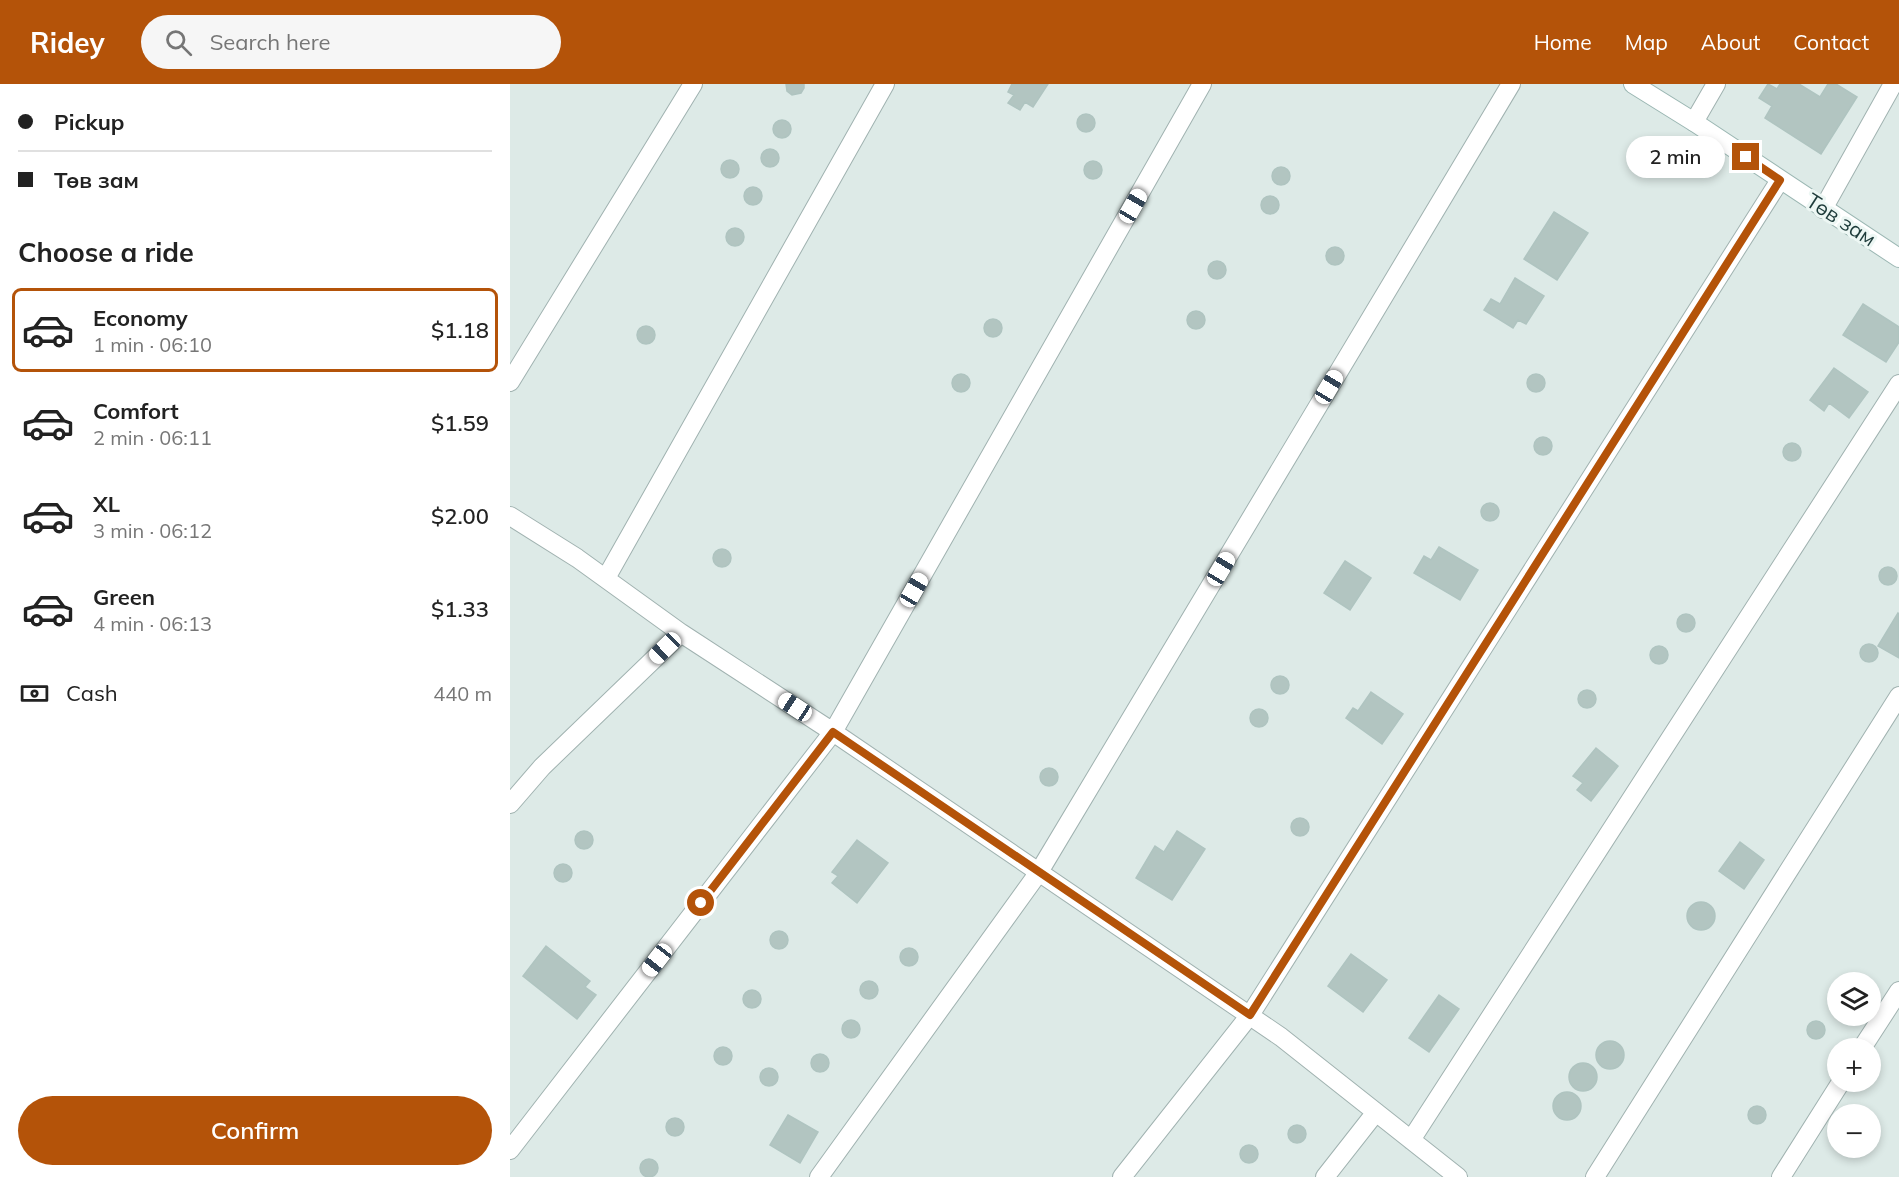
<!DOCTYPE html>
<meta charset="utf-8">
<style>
body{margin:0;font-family:Mulish,sans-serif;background:#f6f6f6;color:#222;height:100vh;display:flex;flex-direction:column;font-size:22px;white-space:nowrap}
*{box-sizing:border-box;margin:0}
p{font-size:20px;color:#767676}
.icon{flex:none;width:33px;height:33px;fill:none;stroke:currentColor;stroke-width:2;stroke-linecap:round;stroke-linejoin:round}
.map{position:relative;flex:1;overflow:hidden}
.drawer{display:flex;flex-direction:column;background:#fff;width:510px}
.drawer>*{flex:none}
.guide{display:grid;align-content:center;height:132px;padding:0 18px;background:#fff}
.controls{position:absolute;left:1317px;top:888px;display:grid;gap:12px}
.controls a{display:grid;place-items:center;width:54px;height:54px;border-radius:50%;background:#fff;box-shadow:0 3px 9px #0003;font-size:30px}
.end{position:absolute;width:27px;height:27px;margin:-14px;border:8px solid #b45309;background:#fff;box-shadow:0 0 0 3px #fff}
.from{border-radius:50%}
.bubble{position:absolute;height:42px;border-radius:21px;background:#fff;box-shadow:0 3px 9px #0003;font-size:20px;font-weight:600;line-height:42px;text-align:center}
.car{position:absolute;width:18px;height:36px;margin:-18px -9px;border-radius:8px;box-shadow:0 0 4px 2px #0007;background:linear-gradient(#fff 24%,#345 0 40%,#fff 0 76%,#345 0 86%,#fff 0)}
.guide b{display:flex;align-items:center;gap:21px;height:57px;font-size:22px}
.guide b+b{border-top:2px solid #e0e0e0}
.guide i{width:15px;height:15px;background:#222}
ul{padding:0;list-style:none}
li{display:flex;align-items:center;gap:18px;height:84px;margin:0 12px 9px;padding:0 6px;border:3px solid transparent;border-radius:9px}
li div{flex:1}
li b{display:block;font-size:22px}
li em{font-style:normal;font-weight:600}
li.current{border-color:#b45309}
li>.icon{width:54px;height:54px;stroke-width:1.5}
h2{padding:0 18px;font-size:27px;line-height:72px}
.pay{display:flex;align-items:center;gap:15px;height:66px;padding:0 18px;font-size:22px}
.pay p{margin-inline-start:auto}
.action{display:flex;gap:12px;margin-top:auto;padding:12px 18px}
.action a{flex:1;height:69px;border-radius:36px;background:#b45309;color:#fff;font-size:24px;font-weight:600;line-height:69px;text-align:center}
header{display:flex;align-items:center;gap:36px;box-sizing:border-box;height:84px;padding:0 30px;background:#b45309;color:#fff}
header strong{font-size:28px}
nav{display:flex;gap:33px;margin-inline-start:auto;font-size:21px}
.search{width:420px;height:54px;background:#f6f6f6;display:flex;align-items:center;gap:15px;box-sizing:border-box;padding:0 21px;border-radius:33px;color:#767676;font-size:22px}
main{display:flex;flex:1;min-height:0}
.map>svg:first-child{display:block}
.building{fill:#b2c5c1;stroke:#afc4c0;stroke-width:1.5}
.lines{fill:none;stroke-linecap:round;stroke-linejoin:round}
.street-casing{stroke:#a0b2b0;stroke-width:20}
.secondary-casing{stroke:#9bb7b3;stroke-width:20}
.street{stroke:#fff;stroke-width:18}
.secondary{stroke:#fff;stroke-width:18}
.route{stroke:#b45309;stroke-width:8}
.labels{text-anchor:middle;stroke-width:6;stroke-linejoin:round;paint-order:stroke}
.street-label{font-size:21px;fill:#1d3b3a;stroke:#edf7f4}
</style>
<header>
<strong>Ridey</strong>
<div class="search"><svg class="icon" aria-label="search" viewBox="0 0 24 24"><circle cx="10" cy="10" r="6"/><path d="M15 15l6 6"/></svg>Search here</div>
<nav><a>Home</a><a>Map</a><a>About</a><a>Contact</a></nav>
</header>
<main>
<section class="drawer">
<div class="guide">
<b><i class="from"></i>Pickup</b>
<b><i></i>Төв зам</b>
</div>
<h2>Choose a ride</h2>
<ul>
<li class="current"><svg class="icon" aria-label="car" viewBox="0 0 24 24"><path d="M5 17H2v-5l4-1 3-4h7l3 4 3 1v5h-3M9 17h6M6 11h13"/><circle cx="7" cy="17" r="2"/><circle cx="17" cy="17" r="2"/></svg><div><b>Economy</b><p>1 min · 06:10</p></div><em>$1.18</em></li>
<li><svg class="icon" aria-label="car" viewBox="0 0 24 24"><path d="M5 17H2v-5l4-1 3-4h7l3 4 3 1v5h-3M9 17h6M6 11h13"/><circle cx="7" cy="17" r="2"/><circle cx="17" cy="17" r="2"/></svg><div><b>Comfort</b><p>2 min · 06:11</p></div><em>$1.59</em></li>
<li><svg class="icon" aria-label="car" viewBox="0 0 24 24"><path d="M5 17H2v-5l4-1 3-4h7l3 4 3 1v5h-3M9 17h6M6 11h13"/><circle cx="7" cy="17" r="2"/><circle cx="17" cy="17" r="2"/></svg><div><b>XL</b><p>3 min · 06:12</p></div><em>$2.00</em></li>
<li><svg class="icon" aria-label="car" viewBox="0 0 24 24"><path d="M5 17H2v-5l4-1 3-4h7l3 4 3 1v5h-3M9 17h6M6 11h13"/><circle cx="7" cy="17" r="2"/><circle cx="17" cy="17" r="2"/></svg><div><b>Green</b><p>4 min · 06:13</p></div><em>$1.33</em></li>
</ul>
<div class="pay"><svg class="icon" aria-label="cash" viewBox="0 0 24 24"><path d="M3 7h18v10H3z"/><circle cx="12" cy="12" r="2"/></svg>Cash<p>440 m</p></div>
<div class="action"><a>Confirm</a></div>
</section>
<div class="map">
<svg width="1389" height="1093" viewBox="0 0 1389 1093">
<rect width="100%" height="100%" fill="#ddeae7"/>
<path class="building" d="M276 0H294V4L291 9 282 11 277 7Z
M502 0H538L523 23 515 18 510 26 498 19 504 11 498 8Z
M1258 0 1267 5 1270 0H1289L1310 13 1318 0H1326L1347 13 1311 70 1255 34 1262 22 1249 14Z
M567 39a9 9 0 1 1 18 0a9 9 0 1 1-18 0Z
M263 45a9 9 0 1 1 18 0a9 9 0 1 1-18 0Z
M251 74a9 9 0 1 1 18 0a9 9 0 1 1-18 0Z
M211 85a9 9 0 1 1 18 0a9 9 0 1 1-18 0Z
M574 86a9 9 0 1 1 18 0a9 9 0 1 1-18 0Z
M762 92a9 9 0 1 1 18 0a9 9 0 1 1-18 0Z
M234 112a9 9 0 1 1 18 0a9 9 0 1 1-18 0Z
M751 121a9 9 0 1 1 18 0a9 9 0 1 1-18 0Z
M1044 128 1078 149 1047 196 1014 175Z
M216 153a9 9 0 1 1 18 0a9 9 0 1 1-18 0Z
M816 172a9 9 0 1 1 18 0a9 9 0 1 1-18 0Z
M698 186a9 9 0 1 1 18 0a9 9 0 1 1-18 0Z
M1005 194 1034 212 1016 240 1008 236 1003 244 974 226 981 215 990 220Z
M1353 220 1389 243V258L1376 278 1333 251Z
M677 236a9 9 0 1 1 18 0a9 9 0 1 1-18 0Z
M474 244a9 9 0 1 1 18 0a9 9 0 1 1-18 0Z
M127 251a9 9 0 1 1 18 0a9 9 0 1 1-18 0Z
M1324 284 1358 308 1339 334 1319 319 1314 327 1300 316Z
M1017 299a9 9 0 1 1 18 0a9 9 0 1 1-18 0Z
M442 299a9 9 0 1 1 18 0a9 9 0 1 1-18 0Z
M1024 362a9 9 0 1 1 18 0a9 9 0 1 1-18 0Z
M1273 368a9 9 0 1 1 18 0a9 9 0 1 1-18 0Z
M971 428a9 9 0 1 1 18 0a9 9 0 1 1-18 0Z
M929 463 968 486 950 516 904 489 914 472 921 476Z
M203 474a9 9 0 1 1 18 0a9 9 0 1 1-18 0Z
M835 477 861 494 840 526 814 509Z
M1369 492a9 9 0 1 1 18 0a9 9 0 1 1-18 0Z
M1388 529 1389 530V574L1368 562Z
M1167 539a9 9 0 1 1 18 0a9 9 0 1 1-18 0Z
M1350 569a9 9 0 1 1 18 0a9 9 0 1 1-18 0Z
M1140 571a9 9 0 1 1 18 0a9 9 0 1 1-18 0Z
M761 601a9 9 0 1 1 18 0a9 9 0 1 1-18 0Z
M1068 615a9 9 0 1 1 18 0a9 9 0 1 1-18 0Z
M861 608 893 630 872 660 836 634 843 624 848 627Z
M740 634a9 9 0 1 1 18 0a9 9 0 1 1-18 0Z
M1086 664 1108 682 1081 717 1067 706 1073 699 1063 692Z
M530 693a9 9 0 1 1 18 0a9 9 0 1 1-18 0Z
M781 743a9 9 0 1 1 18 0a9 9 0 1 1-18 0Z
M65 756a9 9 0 1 1 18 0a9 9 0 1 1-18 0Z
M667 747 695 765 662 816 626 794 645 762 654 768Z
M347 756 378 779 347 819 322 799 328 792 322 788Z
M1230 758 1254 776 1234 805 1209 787Z
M44 789a9 9 0 1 1 18 0a9 9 0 1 1-18 0Z
M1177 832a14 14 0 1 1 28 0a14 14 0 1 1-28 0Z
M260 856a9 9 0 1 1 18 0a9 9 0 1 1-18 0Z
M36 862 80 897 75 903 86 911 67 935 13 892Z
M390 873a9 9 0 1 1 18 0a9 9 0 1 1-18 0Z
M841 870 877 896 853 928 818 902Z
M350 906a9 9 0 1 1 18 0a9 9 0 1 1-18 0Z
M233 915a9 9 0 1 1 18 0a9 9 0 1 1-18 0Z
M929 911 949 925 919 968 899 954Z
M332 945a9 9 0 1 1 18 0a9 9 0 1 1-18 0Z
M1297 946a9 9 0 1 1 18 0a9 9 0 1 1-18 0Z
M1086 971a14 14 0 1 1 28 0a14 14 0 1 1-28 0Z
M204 972a9 9 0 1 1 18 0a9 9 0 1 1-18 0Z
M301 979a9 9 0 1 1 18 0a9 9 0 1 1-18 0Z
M1059 993a14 14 0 1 1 28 0a14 14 0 1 1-28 0Z
M250 993a9 9 0 1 1 18 0a9 9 0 1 1-18 0Z
M1043 1022a14 14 0 1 1 28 0a14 14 0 1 1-28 0Z
M1238 1031a9 9 0 1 1 18 0a9 9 0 1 1-18 0Z
M278 1031 308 1048 290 1079 260 1061Z
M156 1043a9 9 0 1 1 18 0a9 9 0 1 1-18 0Z
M778 1050a9 9 0 1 1 18 0a9 9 0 1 1-18 0Z
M730 1070a9 9 0 1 1 18 0a9 9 0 1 1-18 0Z
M130 1084a9 9 0 1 1 18 0a9 9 0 1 1-18 0Z"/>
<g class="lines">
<g class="street-casing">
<path id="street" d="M1184 38 1206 0
M1313 125 1383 0
M0 298 183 0
M0 432 67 474 171 549 323 648 771 953 948 1093
M96 494 375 0
M0 720 32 683 171 549
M1352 964 1389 907
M901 1056 1389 300
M0 1066 323 648 692 0
M309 1093 529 788 1001 0
M612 1093 740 931 1270 96
M815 1093 866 1028
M1085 1093 1389 612
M1271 1093 1331 998"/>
</g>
<g class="secondary-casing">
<path id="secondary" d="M1123 0 1184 38 1389 174"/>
</g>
<use href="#street" class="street"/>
<use href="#secondary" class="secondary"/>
</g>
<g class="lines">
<path class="route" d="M191 819 323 648 740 931 1270 96 1236 73"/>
</g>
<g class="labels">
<g class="street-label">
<text transform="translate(1331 136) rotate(33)" y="7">Төв зам</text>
</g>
</g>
</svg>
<div class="controls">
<a><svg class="icon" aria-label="layers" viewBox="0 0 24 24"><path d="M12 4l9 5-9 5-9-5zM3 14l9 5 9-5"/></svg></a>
<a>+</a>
<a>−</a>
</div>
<i class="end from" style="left:191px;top:819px"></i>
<i class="end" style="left:1236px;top:73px"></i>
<div class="bubble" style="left:1116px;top:52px;width:99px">2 min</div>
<i class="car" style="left:623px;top:122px;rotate:30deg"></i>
<i class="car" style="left:819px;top:303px;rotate:31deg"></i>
<i class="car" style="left:711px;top:485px;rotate:31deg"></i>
<i class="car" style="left:404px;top:506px;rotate:30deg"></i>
<i class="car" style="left:155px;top:564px;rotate:226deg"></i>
<i class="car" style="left:285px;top:623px;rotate:303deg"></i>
<i class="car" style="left:147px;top:876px;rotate:218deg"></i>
</div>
</main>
